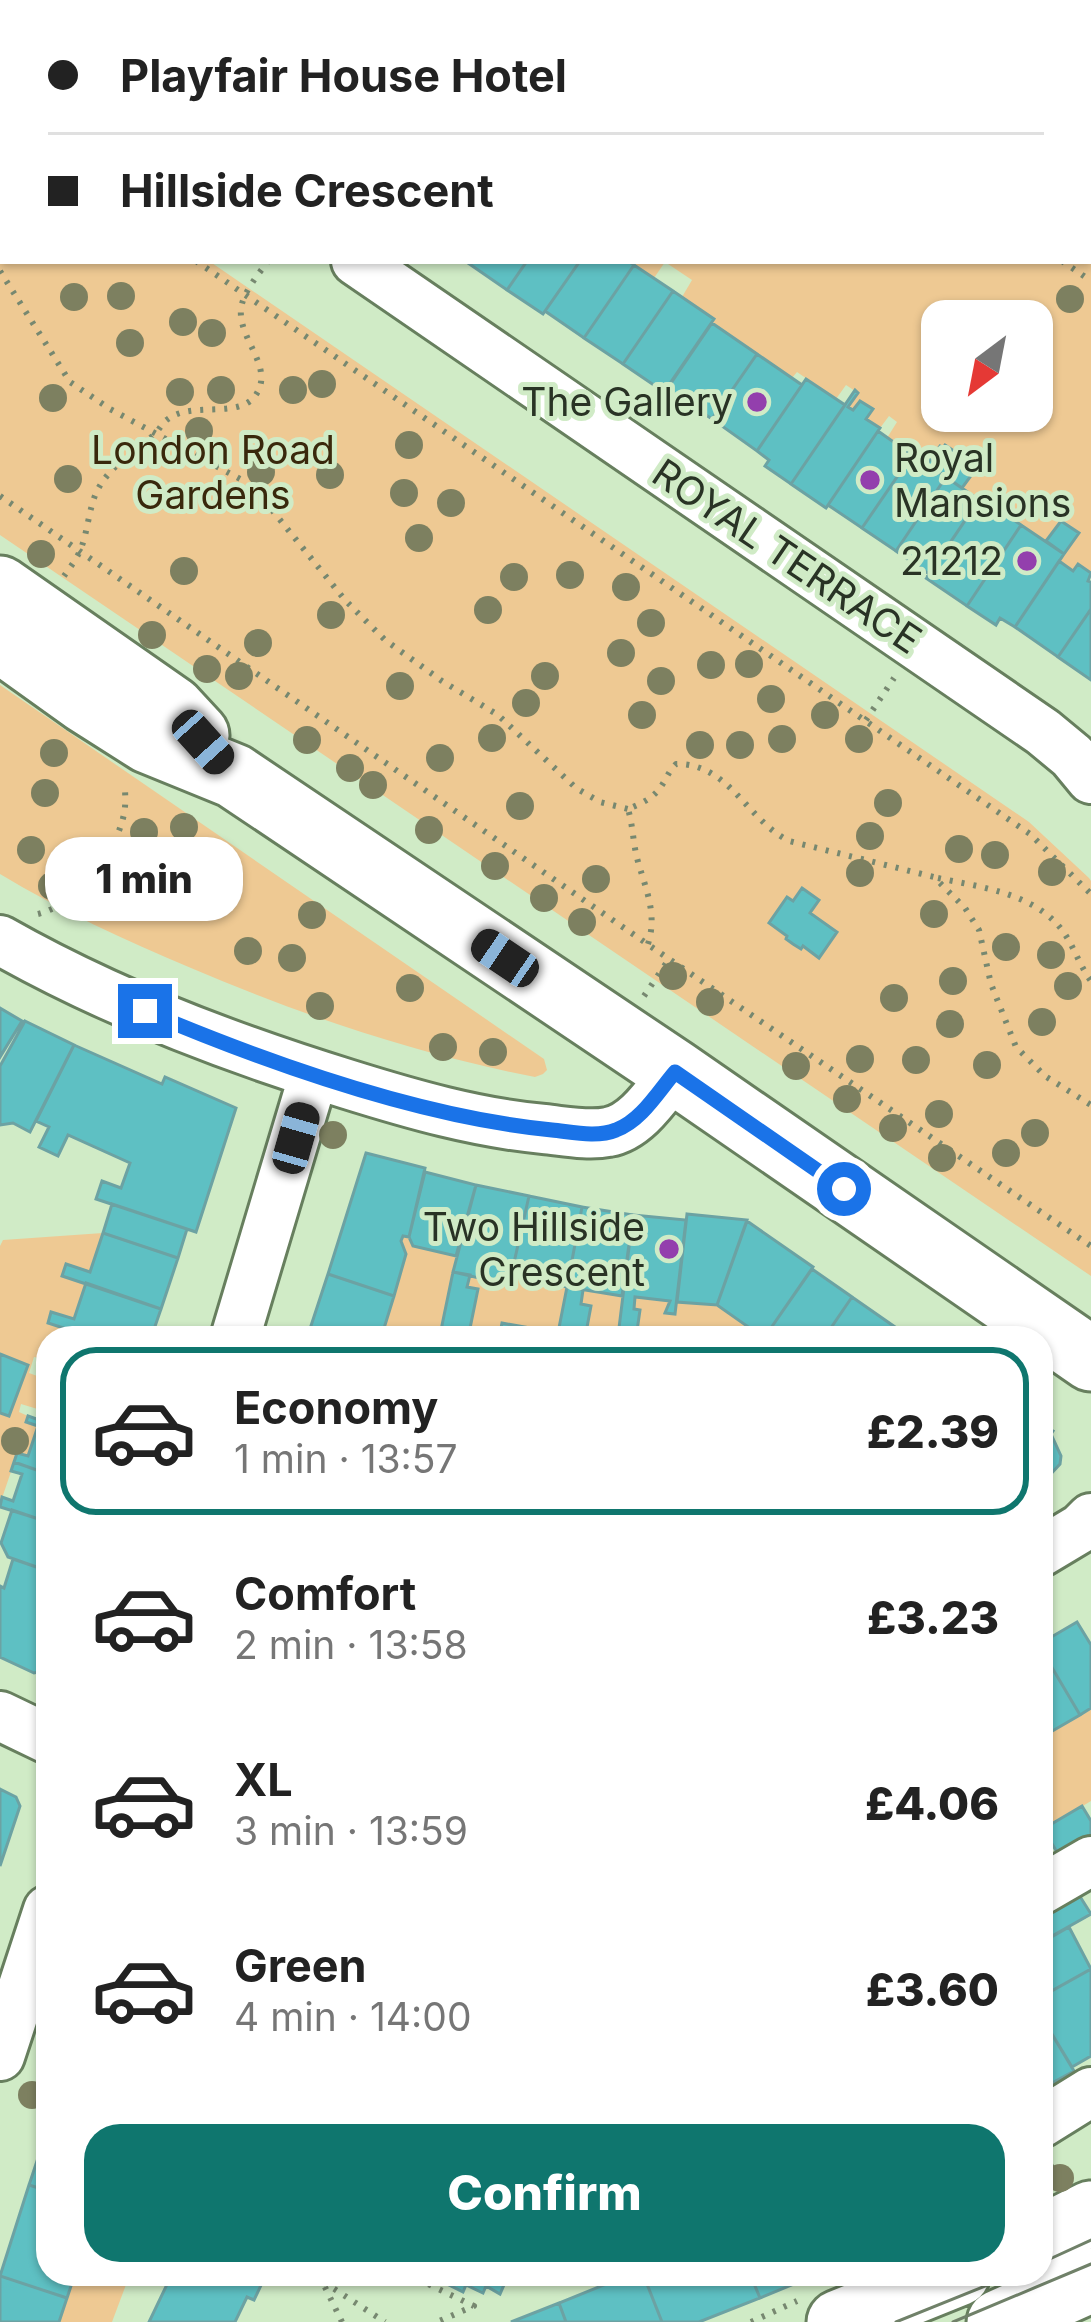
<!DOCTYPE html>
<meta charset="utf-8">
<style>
body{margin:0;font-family:Inter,sans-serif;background:#f2f2f2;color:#222;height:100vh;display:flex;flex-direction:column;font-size:45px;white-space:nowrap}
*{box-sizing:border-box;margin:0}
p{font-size:39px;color:#767676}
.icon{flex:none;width:66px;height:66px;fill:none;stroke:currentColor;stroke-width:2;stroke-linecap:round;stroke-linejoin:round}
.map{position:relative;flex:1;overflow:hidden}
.details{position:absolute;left:36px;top:1326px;width:1017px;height:960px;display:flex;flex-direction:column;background:#fff;border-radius:36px;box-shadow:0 3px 9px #0004}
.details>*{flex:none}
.hud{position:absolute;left:0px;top:0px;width:1092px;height:264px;box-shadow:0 3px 9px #0004;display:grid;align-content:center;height:264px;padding:0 48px;background:#fff}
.needle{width:78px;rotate:212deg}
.tools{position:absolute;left:921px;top:300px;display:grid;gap:24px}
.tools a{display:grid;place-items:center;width:132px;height:132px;border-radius:24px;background:#fff;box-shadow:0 3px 9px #0004;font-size:60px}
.end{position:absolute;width:54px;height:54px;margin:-27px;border:15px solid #1a73e8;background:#fff;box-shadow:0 0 0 6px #fff}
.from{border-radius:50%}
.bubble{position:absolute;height:84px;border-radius:36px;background:#fff;box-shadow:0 3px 9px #0004;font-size:39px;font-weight:800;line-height:84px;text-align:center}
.car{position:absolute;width:36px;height:72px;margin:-36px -18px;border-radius:15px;box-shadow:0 0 9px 3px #0007;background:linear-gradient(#222 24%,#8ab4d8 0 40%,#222 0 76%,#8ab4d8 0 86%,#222 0)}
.hud b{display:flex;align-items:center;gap:42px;height:114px;font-size:45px}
.hud b+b{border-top:3px solid #e0e0e0}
.hud i{width:30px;height:30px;background:#222}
ul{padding:21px 0 0;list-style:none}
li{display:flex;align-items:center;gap:36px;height:168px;margin:0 24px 18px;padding:0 24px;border:6px solid transparent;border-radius:36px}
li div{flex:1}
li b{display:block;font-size:45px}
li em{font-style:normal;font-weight:800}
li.current{border-color:#0f766e}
li>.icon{width:108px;height:108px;stroke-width:1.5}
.action{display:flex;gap:24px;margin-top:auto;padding:24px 48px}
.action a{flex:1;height:138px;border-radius:36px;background:#0f766e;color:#fff;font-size:48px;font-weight:800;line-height:138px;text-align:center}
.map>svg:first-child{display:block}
.green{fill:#eec993;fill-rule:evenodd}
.building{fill:#5ec0c3;stroke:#6ca2a3;stroke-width:3}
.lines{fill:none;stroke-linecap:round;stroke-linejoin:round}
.minor-casing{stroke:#677f5e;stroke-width:54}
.major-casing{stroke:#677f5e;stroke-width:69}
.path{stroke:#778870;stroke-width:6;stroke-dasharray:3 9;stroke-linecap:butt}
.minor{stroke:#fff;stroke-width:48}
.major{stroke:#fff;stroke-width:63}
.tram{stroke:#708169;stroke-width:3}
.tree{fill:#7d8060}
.route{stroke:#1a73e8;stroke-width:15}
.poi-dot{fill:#933fad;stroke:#d0ebc6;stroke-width:4.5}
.labels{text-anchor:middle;stroke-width:10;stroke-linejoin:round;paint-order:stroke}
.poi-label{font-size:39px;fill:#293325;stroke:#d0ebc6;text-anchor:end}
.park-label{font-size:39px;fill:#39280c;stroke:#d0ebc6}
.street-label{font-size:39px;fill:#293325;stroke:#d0ebc6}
</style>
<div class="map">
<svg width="1091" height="2322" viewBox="0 0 1091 2322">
<rect width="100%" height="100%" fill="#d0ebc6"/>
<path class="green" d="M268 0H1091V573L1078 565 1073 571 1059 561 1078 534 1062 521 1046 541 1001 511 999 504 992 499 979 500 962 488 980 461 965 451 959 459 955 456 957 453 945 445 940 446 927 464 887 438 897 422 889 416 880 428 866 419 872 409 860 401 853 410 848 407 858 393 846 385 836 399 797 372 792 378 712 323 714 319 682 297 692 280 665 262 654 278 628 261H1089V3H266ZM942 321H1032V411H942Z
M0 117 3 119V261H209L1029 822 1089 878 1091 881V1276L0 535Z
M0 685 544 1059 547 1070 543 1074 535 1077C416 1054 301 1015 191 968 125 940 61 911 0 874Z
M103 1233 90 1272 66 1265 86 1283 74 1319 51 1313 48 1323 70 1330 67 1338H48V1360L34 1357 29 1373 48 1380V1397L44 1411 21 1404 19 1412 28 1416 27 1422 38 1426 28 1456 17 1454 0 1504V1413L9 1415 28 1365 0 1354V1246L3 1240Z
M403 1236 409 1237 414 1246 456 1256 439 1338H381L406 1254 401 1241Z
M470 1275 508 1285 511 1276 567 1287 558 1333 502 1323 499 1338H468L478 1290 467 1287Z
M583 1290 622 1296 619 1328 636 1331 639 1311 634 1309 635 1297 670 1301 666 1313 674 1314 677 1302 717 1305 764 1338H585L591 1306 581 1304Z
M1091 1708V1801L1041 1831V1757L1044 1760 1050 1756 1041 1737Z
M75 2274H130L112 2322H59Z"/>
<path class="building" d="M470 261H527L507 290 468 263Z
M527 261H580L543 314 507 290Z
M580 261H628L634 265 584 338 545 311Z
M634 265 673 291 623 364 584 338Z
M673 291 714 319 664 392 623 364Z
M712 323 757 354 712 419 667 389Z
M757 354 802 385 757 451 712 419Z
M806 379 845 405 791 484 765 466 769 460 757 451Z
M855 390 858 393 848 407 853 410 860 401 873 409 866 419 880 428 826 508 791 484Z
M878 431 912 455 862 528 828 505Z
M945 445 957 453 955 456 959 459 946 477 927 464 940 446 943 448Z
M965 451 981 462 962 488 946 477Z
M912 455 946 477 896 551 862 528Z
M946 477 979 500 929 574 896 551Z
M981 497 1021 525 967 606 926 578Z
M1061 521 1079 533 1064 554 1046 541Z
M1021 525 1064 554 1015 627 1000 618 996 625 967 606Z
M1059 561 1073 571 1078 564 1091 573 1088 581 1091 582V609L1058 657 1015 627Z
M1091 609V680L1058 657Z
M802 888 819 900 810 913 837 932 819 958 803 946 801 949 793 944 786 939 787 936 769 923 787 897 793 901Z
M0 1008 22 1021 0 1057Z
M25 1021 74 1045 30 1132 13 1123 0 1125V1066Z
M74 1045 162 1084 165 1077 236 1108 196 1232 96 1199 102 1181 121 1188 130 1163 68 1135 58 1156 39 1147 49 1127 36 1121Z
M366 1153 425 1168 409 1237 403 1236 401 1241 406 1254 394 1296 328 1274Z
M425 1172 476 1185 456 1256 413 1246 409 1237Z
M476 1185 529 1196 509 1285 453 1272Z
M529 1196 582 1207 567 1287 511 1276Z
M112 1204 187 1229 178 1258 103 1233Z
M582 1207 633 1215 622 1296 567 1287Z
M687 1214 747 1220 717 1305 677 1302Z
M633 1215 686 1220 675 1314 665 1313 670 1301 635 1297 634 1309 640 1310 637 1331 619 1328Z
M747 1221 813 1267 764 1338 717 1305Z
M103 1233 178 1258 161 1309 62 1276 66 1264 90 1272Z
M812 1269 852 1297 824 1338H764Z
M453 1272 470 1275 467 1287 478 1289 468 1338 440 1335Z
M328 1274 394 1296 381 1338H307Z
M86 1283 161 1309 151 1338H94L48 1323 51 1312 74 1319Z
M567 1287 583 1290 581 1304 591 1306 585 1338H557Z
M852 1297 895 1327 888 1338H824Z
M502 1323 558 1333 557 1338H499Z
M0 1354 28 1365 9 1416 0 1413Z
M28 1416 48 1423V1474L14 1462 17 1453 28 1456 38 1426 26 1422Z
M1041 1424 1053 1431 1051 1434 1061 1456 1060 1464 1048 1477 1049 1480 1041 1484Z
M14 1462 48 1474V1522L0 1507 2 1497 13 1501 22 1474 11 1471Z
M12 1510 48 1522V1571L8 1557 1 1543Z
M13 1559 48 1571 47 1670 34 1673 0 1657V1586L4 1588Z
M1077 1622 1091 1645V1708L1080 1715 1041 1649V1643Z
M1041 1649 1080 1715 1042 1737 1041 1735Z
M0 1789 16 1797 20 1806 0 1866Z
M1082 1806 1091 1821V1839L1060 1857 1043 1829Z
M1074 1887 1091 1914 1052 1936 1041 1917V1906Z
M1069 1927 1091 1969 1041 1997V1943Z
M1091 1969V2056L1072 2067 1041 2016V1997Z
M1041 2016 1074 2071 1041 2089Z
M48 2128V2191L29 2185Z
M29 2185 48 2191V2274H75L67 2298 0 2276Z
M172 2274H257L264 2279 254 2300 247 2297 235 2322H149Z
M444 2274H518L514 2282 507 2278 500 2294 486 2286 483 2293 466 2285 463 2292 447 2284 450 2277Z
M631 2274H643L662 2322H566L559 2303Z
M643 2274H750L760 2298 699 2322H662Z
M750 2274H818L760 2298Z
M0 2276 67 2298 59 2322H0Z
M559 2303 566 2322H511Z"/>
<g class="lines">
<g class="minor-casing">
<path id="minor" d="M0 18 3 20
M356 261 1043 732 1072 756 1091 779
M0 940C109 1002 227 1047 347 1084 411 1104 477 1123 544 1129 564 1131 588 1136 608 1132 637 1127 657 1094 675 1072
M235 1338 314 1074
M1041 1552 1081 1528 1091 1518
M0 1716 48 1739
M1041 1890 1091 1861
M0 2056 48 1910
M1041 2123 1091 2092"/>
</g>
<g class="major-casing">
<path id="major" d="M0 588 172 708 197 735
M0 640 85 701 148 741 234 776 675 1072 1091 1359
M1041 2238 1091 2213
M839 2322 958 2274
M999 2322 1091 2280"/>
</g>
<path class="path" d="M679 0 684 3
M751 0 754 3
M961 0 965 3
M1064 0 1067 3
M996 3V0
M1089 10H1091
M1089 117 1091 119
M0 125 3 128
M1089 166H1091
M196 261 1030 834 1091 894
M1062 261 1091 281
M0 271 70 382 110 409 242 480 272 510 345 600 385 640 442 681 498 715 576 788 600 802 628 809
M0 496 669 959 1091 1246
M64 576C69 569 75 561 79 553 88 534 88 510 97 491 110 465 136 451 156 433 160 428 163 422 168 419 192 401 238 419 255 396 276 368 238 340 241 309 243 292 258 275 268 261
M866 720 894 678
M938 878C980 887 1034 893 1062 930 1074 946 1079 965 1091 981
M38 914C78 904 116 853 124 814 126 805 125 794 125 785
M648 944C658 913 645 888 637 858 633 842 633 826 628 809 640 804 652 799 660 788 666 780 668 772 676 764 729 763 747 820 789 841L934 877 965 908 979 930 991 984 1016 1047 1045 1076 1091 1105
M644 996 669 959
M1041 2173 1059 2163
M407 2274 474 2306 437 2322
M342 2322 322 2281 385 2322
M751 2322 797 2301"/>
<use href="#minor" class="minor"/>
<use href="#major" class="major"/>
<path class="tram" d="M1041 2263 1091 2240
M896 2322 1015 2274
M953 2322 1091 2264"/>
</g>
<g class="tree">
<circle cx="121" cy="296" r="14"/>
<circle cx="74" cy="297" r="14"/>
<circle cx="1070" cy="299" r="14"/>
<circle cx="183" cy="322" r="14"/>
<circle cx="212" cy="333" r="14"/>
<circle cx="130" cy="343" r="14"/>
<circle cx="322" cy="384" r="14"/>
<circle cx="221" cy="390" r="14"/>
<circle cx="293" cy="390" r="14"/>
<circle cx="180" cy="392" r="14"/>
<circle cx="53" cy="398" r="14"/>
<circle cx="199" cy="431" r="14"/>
<circle cx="409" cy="445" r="14"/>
<circle cx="261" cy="472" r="14"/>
<circle cx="330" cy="475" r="14"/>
<circle cx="68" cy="479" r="14"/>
<circle cx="404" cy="493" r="14"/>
<circle cx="451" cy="503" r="14"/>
<circle cx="419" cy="538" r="14"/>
<circle cx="41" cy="554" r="14"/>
<circle cx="184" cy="571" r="14"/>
<circle cx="570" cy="575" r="14"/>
<circle cx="514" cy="577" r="14"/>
<circle cx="626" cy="587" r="14"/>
<circle cx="488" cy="610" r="14"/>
<circle cx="331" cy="615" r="14"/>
<circle cx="651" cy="623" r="14"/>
<circle cx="152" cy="635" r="14"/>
<circle cx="258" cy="643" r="14"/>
<circle cx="621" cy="653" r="14"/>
<circle cx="749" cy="664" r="14"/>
<circle cx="711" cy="665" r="14"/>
<circle cx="207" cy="669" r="14"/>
<circle cx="239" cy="676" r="14"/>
<circle cx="545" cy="676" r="14"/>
<circle cx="661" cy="681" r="14"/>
<circle cx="400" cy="686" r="14"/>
<circle cx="771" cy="699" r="14"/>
<circle cx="526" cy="703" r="14"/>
<circle cx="642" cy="715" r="14"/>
<circle cx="825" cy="715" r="14"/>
<circle cx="492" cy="738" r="14"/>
<circle cx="782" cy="739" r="14"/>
<circle cx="859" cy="739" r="14"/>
<circle cx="307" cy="740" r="14"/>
<circle cx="700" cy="745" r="14"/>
<circle cx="740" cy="745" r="14"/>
<circle cx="54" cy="753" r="14"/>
<circle cx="440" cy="758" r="14"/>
<circle cx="350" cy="768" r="14"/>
<circle cx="373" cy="785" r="14"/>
<circle cx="45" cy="793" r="14"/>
<circle cx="888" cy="803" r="14"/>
<circle cx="520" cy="806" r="14"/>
<circle cx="184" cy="827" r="14"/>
<circle cx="429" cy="830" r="14"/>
<circle cx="144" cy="832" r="14"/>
<circle cx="870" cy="836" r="14"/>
<circle cx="959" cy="849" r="14"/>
<circle cx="31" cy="850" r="14"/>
<circle cx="995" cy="855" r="14"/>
<circle cx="495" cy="866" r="14"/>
<circle cx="1052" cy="872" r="14"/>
<circle cx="860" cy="873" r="14"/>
<circle cx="596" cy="879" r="14"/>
<circle cx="214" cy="880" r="14"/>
<circle cx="52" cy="886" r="14"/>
<circle cx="544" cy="898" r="14"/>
<circle cx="97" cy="902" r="14"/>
<circle cx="166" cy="902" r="14"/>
<circle cx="934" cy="914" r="14"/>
<circle cx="312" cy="915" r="14"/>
<circle cx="582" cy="922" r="14"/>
<circle cx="1006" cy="947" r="14"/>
<circle cx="248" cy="951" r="14"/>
<circle cx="1051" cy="955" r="14"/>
<circle cx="292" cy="958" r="14"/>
<circle cx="673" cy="976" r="14"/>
<circle cx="953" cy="981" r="14"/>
<circle cx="1068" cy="986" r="14"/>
<circle cx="410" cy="988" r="14"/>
<circle cx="894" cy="998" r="14"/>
<circle cx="710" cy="1002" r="14"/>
<circle cx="320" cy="1006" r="14"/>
<circle cx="1042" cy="1022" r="14"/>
<circle cx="950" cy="1024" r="14"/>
<circle cx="443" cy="1047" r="14"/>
<circle cx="493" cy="1052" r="14"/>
<circle cx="860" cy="1059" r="14"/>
<circle cx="916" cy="1060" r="14"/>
<circle cx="987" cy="1065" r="14"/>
<circle cx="796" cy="1066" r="14"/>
<circle cx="847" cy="1099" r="14"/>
<circle cx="939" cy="1114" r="14"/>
<circle cx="893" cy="1128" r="14"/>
<circle cx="1035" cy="1133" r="14"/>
<circle cx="333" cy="1135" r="14"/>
<circle cx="1006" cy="1153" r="14"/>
<circle cx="942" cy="1158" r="14"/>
<circle cx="15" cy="1441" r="14"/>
<circle cx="32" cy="2095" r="14"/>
<circle cx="1060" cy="2178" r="14"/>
</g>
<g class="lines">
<path class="route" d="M145 1011C268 1063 419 1117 552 1130 572 1132 597 1138 616 1130 641 1121 658 1092 675 1072L844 1189"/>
</g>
<g class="poi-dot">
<circle cx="757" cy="402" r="12"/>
<circle cx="870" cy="480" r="12"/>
<circle cx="1027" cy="561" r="12"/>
<circle cx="669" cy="1249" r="12"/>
</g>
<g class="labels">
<g class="poi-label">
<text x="733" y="416">The Gallery</text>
<text x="894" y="472" text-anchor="start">Royal<tspan x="894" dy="45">Mansions</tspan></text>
<text x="1003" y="575">21212</text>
<text x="645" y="1241">Two Hillside<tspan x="645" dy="45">Crescent</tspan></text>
</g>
<g class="park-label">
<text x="213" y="464">London Road<tspan x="213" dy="45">Gardens</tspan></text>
</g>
<g class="street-label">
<text transform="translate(787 556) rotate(34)" y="14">ROYAL TERRACE</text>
</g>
</g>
</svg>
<div class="tools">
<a><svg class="needle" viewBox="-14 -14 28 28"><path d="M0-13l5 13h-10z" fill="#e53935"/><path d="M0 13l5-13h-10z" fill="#767676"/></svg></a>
</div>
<i class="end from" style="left:844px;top:1189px"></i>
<i class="end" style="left:145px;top:1011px"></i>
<div class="bubble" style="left:45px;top:837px;width:198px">1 min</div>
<i class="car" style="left:203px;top:742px;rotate:138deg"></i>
<i class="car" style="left:505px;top:958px;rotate:304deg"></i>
<i class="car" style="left:296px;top:1138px;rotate:16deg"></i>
<div class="hud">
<b><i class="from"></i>Playfair House Hotel</b>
<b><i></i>Hillside Crescent</b>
</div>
<section class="details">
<ul>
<li class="current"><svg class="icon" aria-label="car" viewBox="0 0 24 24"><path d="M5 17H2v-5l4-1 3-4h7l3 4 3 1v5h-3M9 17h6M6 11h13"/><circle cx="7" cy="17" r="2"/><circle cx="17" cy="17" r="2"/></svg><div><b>Economy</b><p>1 min · 13:57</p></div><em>£2.39</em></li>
<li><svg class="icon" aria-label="car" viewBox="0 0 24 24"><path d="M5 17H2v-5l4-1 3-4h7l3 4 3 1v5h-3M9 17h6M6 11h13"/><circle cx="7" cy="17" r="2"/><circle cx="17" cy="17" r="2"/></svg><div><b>Comfort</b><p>2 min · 13:58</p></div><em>£3.23</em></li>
<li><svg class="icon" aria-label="car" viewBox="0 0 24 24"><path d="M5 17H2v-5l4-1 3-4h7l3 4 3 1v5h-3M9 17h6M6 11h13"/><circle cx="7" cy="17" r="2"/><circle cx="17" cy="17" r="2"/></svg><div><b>XL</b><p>3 min · 13:59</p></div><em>£4.06</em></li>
<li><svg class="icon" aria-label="car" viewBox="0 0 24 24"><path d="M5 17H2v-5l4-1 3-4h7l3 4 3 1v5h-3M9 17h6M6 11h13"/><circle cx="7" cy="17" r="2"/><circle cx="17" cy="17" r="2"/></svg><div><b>Green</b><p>4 min · 14:00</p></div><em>£3.60</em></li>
</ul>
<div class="action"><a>Confirm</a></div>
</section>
</div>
